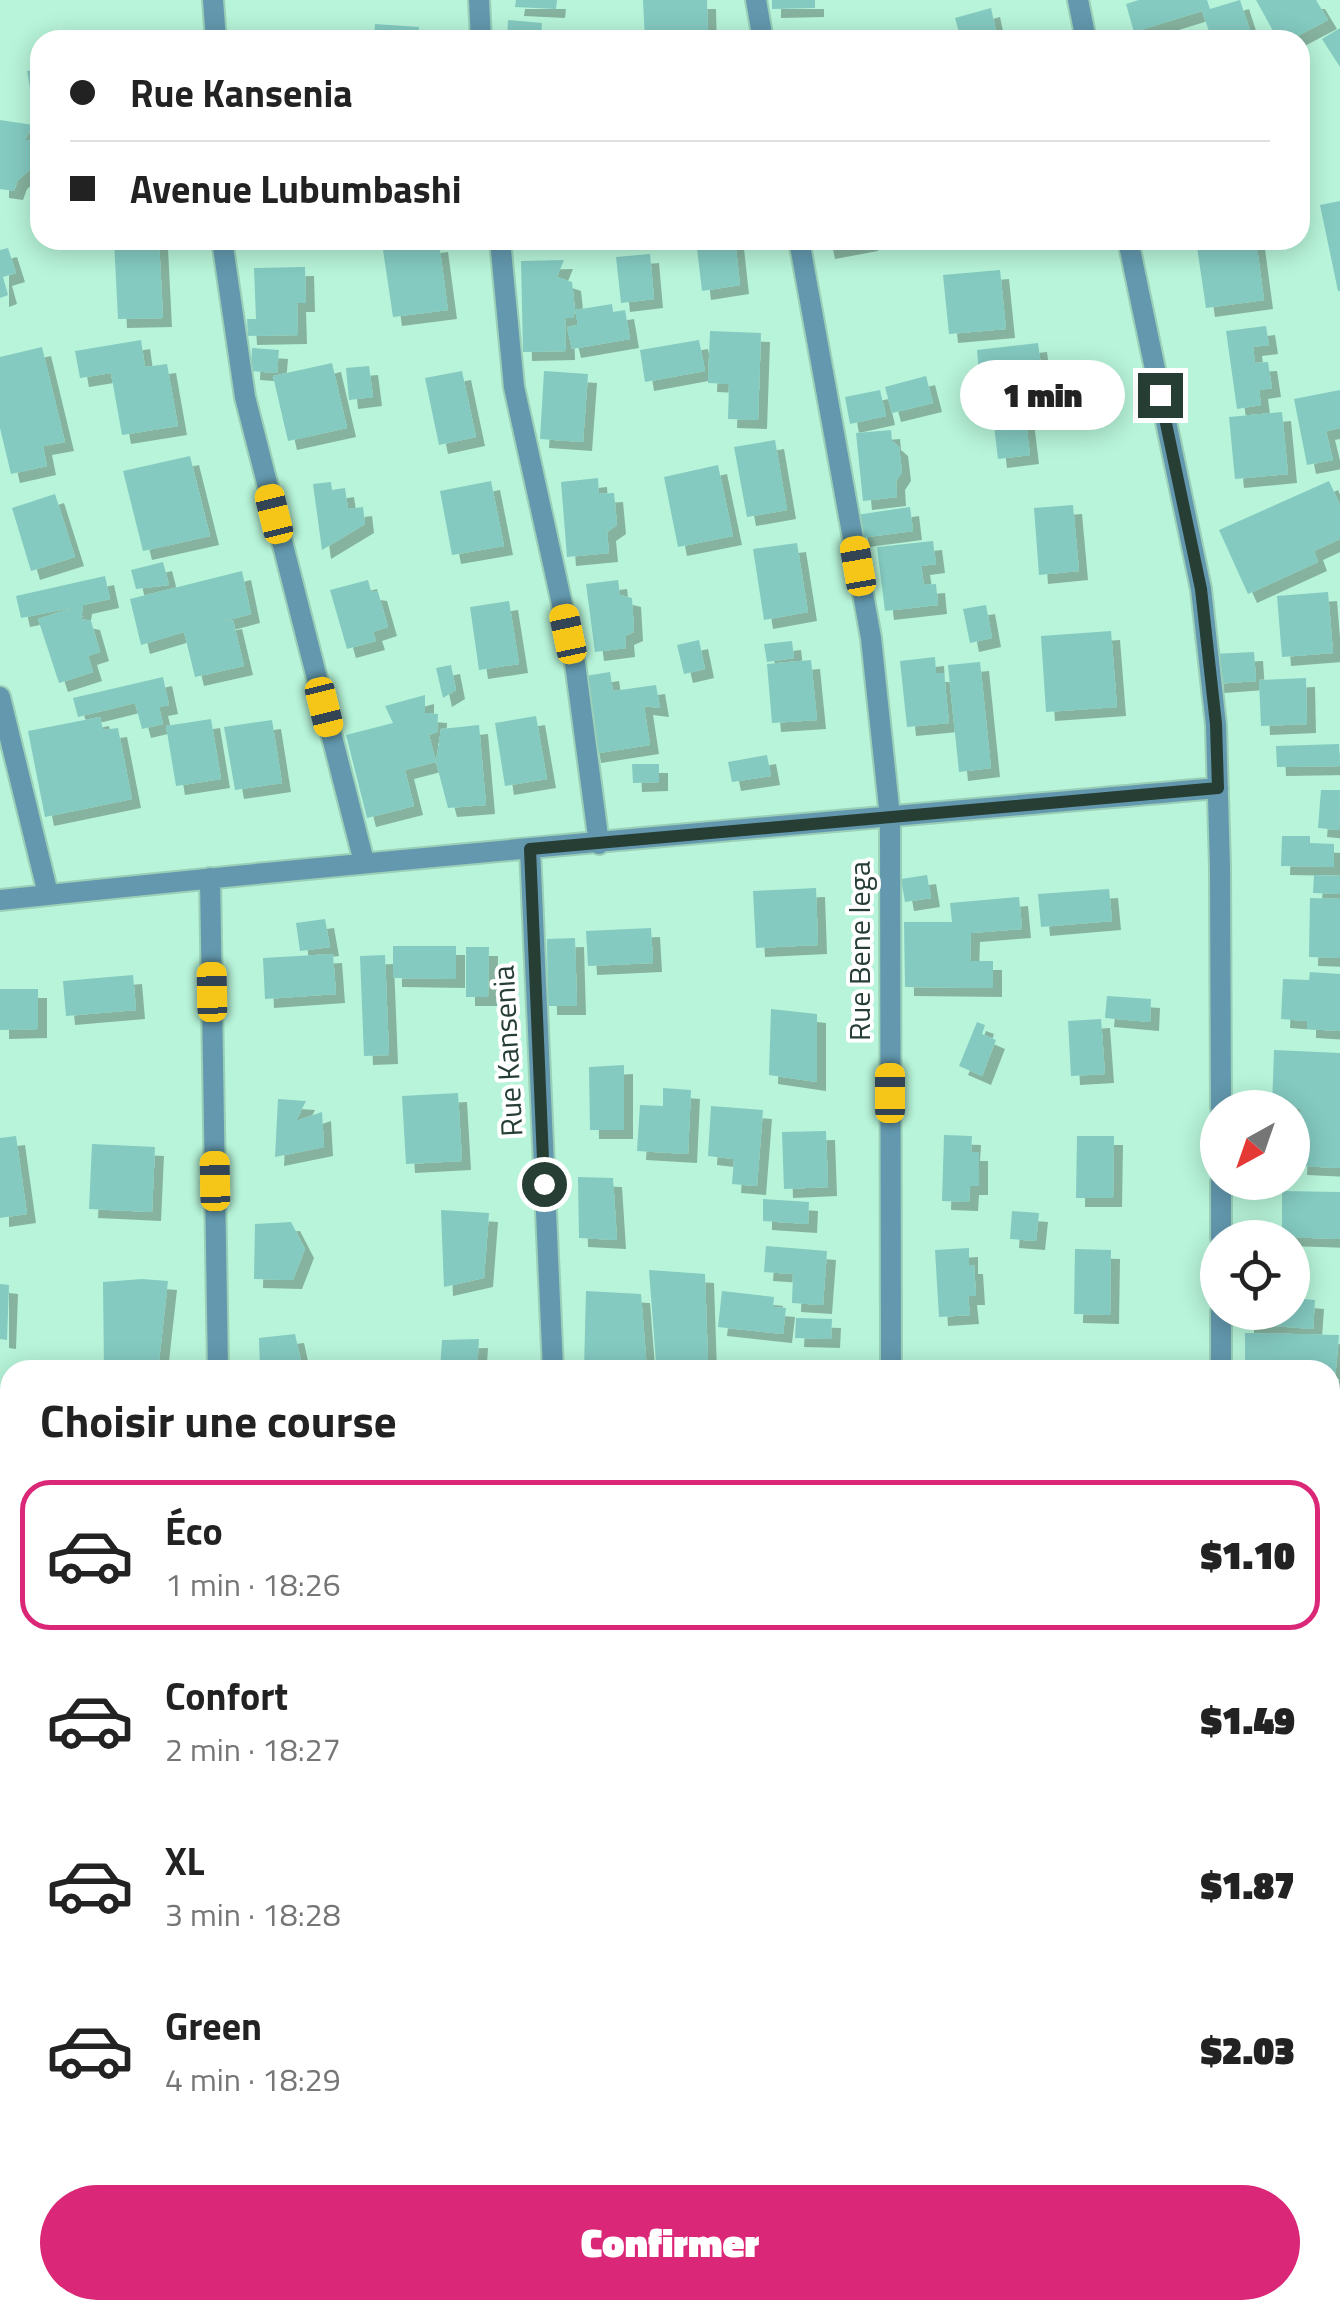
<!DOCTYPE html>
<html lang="fr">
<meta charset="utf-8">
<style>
body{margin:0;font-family:"Titillium Web",sans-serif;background:#f2f2f2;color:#222;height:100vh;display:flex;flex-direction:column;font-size:38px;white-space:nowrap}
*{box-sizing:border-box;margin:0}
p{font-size:32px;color:#767676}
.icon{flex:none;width:55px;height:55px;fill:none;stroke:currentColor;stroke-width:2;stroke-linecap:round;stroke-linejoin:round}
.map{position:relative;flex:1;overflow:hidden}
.drawer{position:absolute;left:0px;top:1360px;width:1340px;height:960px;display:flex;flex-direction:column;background:#fff;border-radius:30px 30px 0 0;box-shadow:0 5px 25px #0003}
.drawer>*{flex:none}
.hud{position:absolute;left:30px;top:30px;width:1280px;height:220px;border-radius:30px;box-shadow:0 5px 25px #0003;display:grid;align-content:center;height:220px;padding:0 40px;background:#fff}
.needle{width:65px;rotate:220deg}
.fabs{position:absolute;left:1200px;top:1090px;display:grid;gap:20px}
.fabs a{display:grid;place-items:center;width:110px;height:110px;border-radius:50%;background:#fff;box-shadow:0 5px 25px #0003;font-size:50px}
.end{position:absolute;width:45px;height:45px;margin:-22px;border:12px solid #263e34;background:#fff;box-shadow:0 0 0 5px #fff}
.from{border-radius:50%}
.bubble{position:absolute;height:70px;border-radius:35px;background:#fff;box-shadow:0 5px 25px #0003;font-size:32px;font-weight:800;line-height:70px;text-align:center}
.car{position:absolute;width:30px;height:60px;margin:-30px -15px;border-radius:12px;box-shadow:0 0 8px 2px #0007;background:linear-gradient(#f5c518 24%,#345 0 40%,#f5c518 0 76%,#345 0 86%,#f5c518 0)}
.hud b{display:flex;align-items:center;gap:35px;height:95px;font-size:38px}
.hud b+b{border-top:2px solid #e0e0e0}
.hud i{width:25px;height:25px;background:#222}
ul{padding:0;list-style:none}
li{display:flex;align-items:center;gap:30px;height:150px;margin:0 20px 15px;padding:0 20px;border:5px solid transparent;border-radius:30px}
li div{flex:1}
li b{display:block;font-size:38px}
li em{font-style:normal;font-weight:800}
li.active{border-color:#db2777}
li>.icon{width:90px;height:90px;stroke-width:1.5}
h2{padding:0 40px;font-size:45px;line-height:120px}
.primary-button{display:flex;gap:20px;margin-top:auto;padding:20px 40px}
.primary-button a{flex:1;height:115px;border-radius:60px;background:#db2777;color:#fff;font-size:40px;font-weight:800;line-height:115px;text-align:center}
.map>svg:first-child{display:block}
.building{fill:#84cac1;filter:url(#shadow)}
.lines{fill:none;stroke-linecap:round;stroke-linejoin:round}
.minor-casing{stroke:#9ad0b8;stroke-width:24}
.minor{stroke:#6398ae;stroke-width:20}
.route{stroke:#263e34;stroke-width:12}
.labels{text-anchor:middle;stroke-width:8;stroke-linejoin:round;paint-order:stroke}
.street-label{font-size:30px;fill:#263e34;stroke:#fff}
</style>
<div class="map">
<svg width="1340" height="2320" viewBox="0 0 1340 2320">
<defs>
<filter id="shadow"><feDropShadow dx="9" dy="9" stdDeviation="0" flood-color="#0004"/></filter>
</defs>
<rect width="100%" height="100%" fill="#b7f4d9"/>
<path class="building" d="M516 0H557L556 9 515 7Z
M643 0H707L708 40H645Z
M772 0H815V8L772 9Z
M1139 0H1207L1210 9 1240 0 1253 40H1212L1202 11 1134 32 1126 4Z
M1256 0H1316L1328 20 1290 40H1278Z
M991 8 998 40H961L955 18Z
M508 20 542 23 541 40H507Z
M375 24 419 27 418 40H374Z
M1340 28V67L1322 39Z
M40 69V110L34 111 27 71Z
M0 120 33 125 25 140 34 141 31 169 18 180 14 191 0 189Z
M1340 201V291H1338L1320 205Z
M114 240H159L163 318 118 319Z
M696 240H735L740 285 702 291Z
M824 240H869V242L826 250Z
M1196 240H1256L1264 300 1206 308Z
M439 243 448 310 393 317 383 250Z
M8 248 16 273 3 277 8 295 0 298V250Z
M650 254 654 299 621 303 616 257Z
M564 260 557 277 572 282 575 310 573 318H565L566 351 523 352 521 261Z
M305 267 306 303H297L298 335 248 336 247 319H256L254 268Z
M1000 270 1006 329 949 334 943 275Z
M612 304 613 312 625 310 630 339 572 349 567 327 578 325 575 310Z
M1266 326 1269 345 1253 347 1255 363 1268 362 1272 388 1259 390 1261 405 1237 409 1226 331Z
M710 331 761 333 758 420 728 419 729 384 708 383Z
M141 340 145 367 167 364 178 426 122 435 111 373 80 378 75 351Z
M699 340 705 371 645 382 640 350Z
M1038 343 1041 366 979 373 977 350Z
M42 347 65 442 43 446 47 466 11 474 0 428V357Z
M252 348 279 350 277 373 251 371Z
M332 363 347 428 288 441 273 376Z
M369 366 373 397 349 400 346 368Z
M462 371 476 437 439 445 425 378Z
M544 371 588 374 583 442 540 439Z
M926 376 933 403 892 413 885 387Z
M1074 383 1078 412 1028 419 1025 389Z
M1022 389 1030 455 998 459 990 393Z
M880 390 886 416 850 424 845 397Z
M1340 390V428L1326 431 1333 460 1307 465 1294 399Z
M1282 412 1288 474 1235 479 1229 417Z
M891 430 892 441 899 447 902 472 896 481 897 497 863 501 856 433Z
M775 440 787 510 747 517 734 447Z
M190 456 210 536 143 551 123 471Z
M718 465 733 536 678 547 664 477Z
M598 478 599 494 614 493 617 525 607 532 609 553 567 557 561 482Z
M491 481 504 546 452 555 440 491Z
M1329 481 1340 505V539L1314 551 1318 562 1248 594 1219 530Z
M331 482 332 490 345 488 348 509 363 507 365 524 322 550 313 484Z
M55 494 75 557 31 571 12 508Z
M1073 505 1079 571 1039 575 1034 508Z
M910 507 913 531 860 538 856 515Z
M933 541 936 564 921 566 924 585 936 584 938 605 885 611 877 547Z
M797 543 808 612 764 620 753 549Z
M163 562 169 585 136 589 131 570Z
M242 571 251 614 217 623 233 620 244 666 195 677 184 632 141 645 130 599Z
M105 576 110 599 83 605 81 619 91 621 100 652 88 656 93 672 59 683 38 619 75 607 21 618 16 596Z
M368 580 371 591 378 592 388 627 373 632 376 641 347 649 330 590Z
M618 580 620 595 632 598 634 632 625 636 626 648 595 652 586 584Z
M1328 592 1333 653 1282 657 1277 596Z
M509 601 519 664 479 670 470 607Z
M986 605 992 638 970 643 963 609Z
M1111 631 1117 707 1046 712 1041 636Z
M699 640 705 669 684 674 677 645Z
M792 641 794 658 767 662 764 644Z
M1254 652 1256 681 1215 684 1213 654Z
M935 657 936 673H944L949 723 907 727 900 661Z
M811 660 817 720 772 723 767 664Z
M980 662 991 768 959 772 948 665Z
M451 665 456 690 443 698 436 668Z
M610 672 613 691 656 685 660 708 644 706 650 745 592 754 579 677Z
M163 677 169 705 159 707 163 724 142 729 135 703 78 717 73 698Z
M1306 678 1307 724 1261 726 1259 680Z
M425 695V713L438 714 437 732 429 735 436 762 441 729 479 725 486 805 448 808 436 762 405 770 414 806 367 818 346 735 393 723 385 706Z
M536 716 547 779 505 786 495 723Z
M100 717 103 730 118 728 132 799 45 817 28 731Z
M211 719 221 779 176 786 166 726Z
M272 720 282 783 235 790 224 727Z
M1339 744 1340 766 1277 767 1276 746Z
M767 755 771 776 732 782 728 762Z
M632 764H659V782L633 783Z
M1321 790H1340L1339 830 1318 828Z
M1282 836H1310V843L1334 844V867L1281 866Z
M927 875 931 898 905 902 901 879Z
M1314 875 1340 876V894L1313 893Z
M816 888 818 945 756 948 753 891Z
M1109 889 1112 921 1041 927 1038 894Z
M1019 897 1022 929 971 933 970 961H993V988L905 987 904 922H952L950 903Z
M1310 898 1340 899V958L1309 957Z
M325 919 330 947 300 951 296 923Z
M651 928 653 963 588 966 586 931Z
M575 938 577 1006H548L547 939Z
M393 946H456V979L393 978Z
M466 947H489L488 997H466Z
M333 954 336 994 265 999 263 958Z
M385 955 389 1055 364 1056 360 956Z
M1310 972 1340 974V1031L1307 1029V1021L1281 1019 1283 979 1309 980Z
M133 975 136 1010 66 1016 63 981Z
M0 989H38V1029L0 1030Z
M1107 996 1151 999 1150 1022 1105 1018Z
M771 1009 817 1014V1082L769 1075Z
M1101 1019 1105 1074 1071 1076 1068 1021Z
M977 1022 985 1025 982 1034 996 1040 982 1076 959 1066Z
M1274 1050 1340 1053V1168L1298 1166 1301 1109 1272 1108Z
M624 1065V1130H590L589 1067Z
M663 1088 691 1090 688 1154 637 1151 640 1105 663 1106Z
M458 1093 462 1161 406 1164 402 1096Z
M278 1099 306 1101 296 1121 322 1112 324 1147 275 1157Z
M711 1106 763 1110 757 1186 732 1184 734 1159 708 1156Z
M826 1131 828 1187 784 1189 782 1132Z
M944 1135 972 1136 971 1152H979V1186H970L969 1202 942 1201Z
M16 1136 27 1214 0 1218V1138Z
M1077 1136H1114L1113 1198H1076Z
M92 1144 155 1147 152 1212 89 1209Z
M578 1177 613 1178 617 1240 579 1238Z
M1282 1191 1340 1192V1239L1282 1237Z
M763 1199 809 1202 808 1224 763 1221Z
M441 1210 489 1213 484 1278 444 1287Z
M1012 1211 1039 1213 1036 1241 1010 1239Z
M291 1222 305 1249 293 1280 254 1279 255 1224Z
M766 1246 827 1251 823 1305 792 1303 793 1274 764 1272Z
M969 1248V1265H974L976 1296H968L970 1315 939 1317 935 1250Z
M1075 1249 1111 1250 1110 1315 1074 1314Z
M649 1270 705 1274 708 1363 656 1362Z
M142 1279 168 1281 158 1370H104L103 1282Z
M0 1284 9 1285 7 1340 0 1339Z
M586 1291 641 1294 647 1370 584 1369Z
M722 1291 774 1297 773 1307 786 1308 783 1334 718 1327Z
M1292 1298 1315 1300 1313 1329 1245 1324V1312H1292Z
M796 1318 832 1319 831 1339 795 1338Z
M1245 1333 1339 1335 1334 1390H1330V1370H1245Z
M295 1334 303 1370H260L259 1338Z
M479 1339 477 1370H440L442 1340Z
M1330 1398 1340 1399 1335 1468 1330 1467Z
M10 1550V1625L0 1626V1551Z
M0 1697 10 1698V1762L0 1760Z
M1330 1809 1340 1811V1858L1330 1856Z
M1330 1915 1340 1917V1955L1330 1952Z
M0 1917 10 1918V1981L0 1980Z
M1330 2073 1340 2077V2122L1330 2119Z
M1330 2164 1340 2166V2209L1330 2206Z
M85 2310H129L128 2320H85Z
M236 2310H253L274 2312 272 2320H235Z
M301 2310H345V2320H300Z
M350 2310H390L389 2320H351Z
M557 2310H607L606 2320H556Z
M741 2310H787L785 2320H740Z
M887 2310H943L939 2320H885Z
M1056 2310H1104L1103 2320H1054Z"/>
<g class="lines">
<g class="minor-casing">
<path id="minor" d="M213 0 216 40
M479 0 481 40
M756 0 763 40
M1078 0 1086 40
M222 240 245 397 364 862
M500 240 514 387 575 663 599 844
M799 240 871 638 890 817 891 1370
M1128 240 1201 589 1216 725 1220 868 1221 1108
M0 697 48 894
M530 849 553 1370
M210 878 218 1370
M0 900C405 857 812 823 1218 788
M1221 1182V1238
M1221 1312V1370
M0 1865H10
M194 2320V2310
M531 2320 532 2310
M855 2320 856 2310
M1227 2320V2310"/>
</g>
<use href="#minor" class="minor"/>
</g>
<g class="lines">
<path class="route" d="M544 1184 530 849 1218 788 1216 724 1201 589 1160 395"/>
</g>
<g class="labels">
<g class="street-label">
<text transform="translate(860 951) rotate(-90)" y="10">Rue Bene lega</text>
<text transform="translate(508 1051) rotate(-93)" y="10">Rue Kansenia</text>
</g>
</g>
</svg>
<div class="fabs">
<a><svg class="needle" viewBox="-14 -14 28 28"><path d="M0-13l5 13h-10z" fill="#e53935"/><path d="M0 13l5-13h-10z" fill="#767676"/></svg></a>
<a><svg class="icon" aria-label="locate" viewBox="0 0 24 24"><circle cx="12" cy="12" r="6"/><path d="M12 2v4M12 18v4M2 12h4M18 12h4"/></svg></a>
</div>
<i class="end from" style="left:544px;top:1184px"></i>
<i class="end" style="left:1160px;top:395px"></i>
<div class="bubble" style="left:960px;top:360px;width:165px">1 min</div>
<i class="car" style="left:274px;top:514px;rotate:346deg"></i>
<i class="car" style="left:858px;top:566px;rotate:350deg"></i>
<i class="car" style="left:568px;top:634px;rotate:348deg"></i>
<i class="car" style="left:324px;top:707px;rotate:166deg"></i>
<i class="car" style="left:212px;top:992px;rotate:359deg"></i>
<i class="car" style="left:890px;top:1093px;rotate:0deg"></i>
<i class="car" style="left:215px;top:1181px;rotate:359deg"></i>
<div class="hud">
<b><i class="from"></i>Rue Kansenia</b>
<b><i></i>Avenue Lubumbashi</b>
</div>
<section class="drawer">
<h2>Choisir une course</h2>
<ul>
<li class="active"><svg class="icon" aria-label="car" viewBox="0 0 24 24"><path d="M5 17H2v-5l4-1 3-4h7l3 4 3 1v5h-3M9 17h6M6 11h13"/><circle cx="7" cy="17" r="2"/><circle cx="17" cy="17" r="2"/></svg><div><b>Éco</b><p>1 min · 18:26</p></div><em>$1.10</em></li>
<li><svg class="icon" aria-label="car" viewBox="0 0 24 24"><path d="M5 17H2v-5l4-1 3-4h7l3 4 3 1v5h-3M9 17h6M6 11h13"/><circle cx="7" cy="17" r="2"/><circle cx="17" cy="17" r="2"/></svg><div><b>Confort</b><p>2 min · 18:27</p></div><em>$1.49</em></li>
<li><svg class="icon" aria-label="car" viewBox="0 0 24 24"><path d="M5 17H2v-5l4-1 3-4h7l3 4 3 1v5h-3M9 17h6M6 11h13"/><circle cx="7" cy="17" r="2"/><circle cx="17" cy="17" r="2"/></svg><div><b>XL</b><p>3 min · 18:28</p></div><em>$1.87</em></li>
<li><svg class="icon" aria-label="car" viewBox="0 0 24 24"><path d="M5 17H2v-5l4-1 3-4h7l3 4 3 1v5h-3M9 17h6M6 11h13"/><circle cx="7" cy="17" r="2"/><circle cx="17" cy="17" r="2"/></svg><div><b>Green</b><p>4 min · 18:29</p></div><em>$2.03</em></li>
</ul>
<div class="primary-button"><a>Confirmer</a></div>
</section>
</div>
